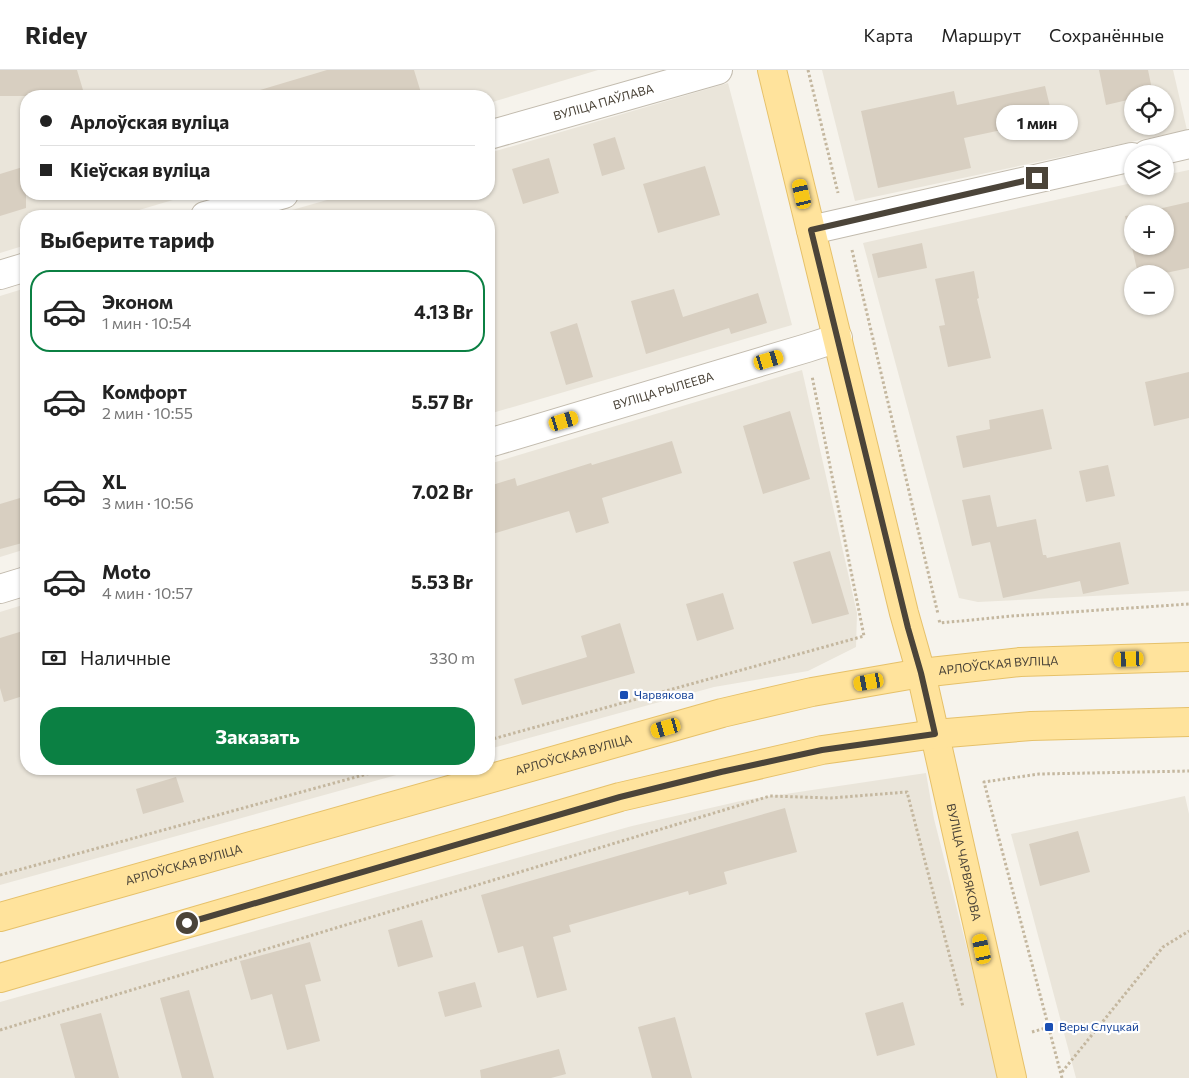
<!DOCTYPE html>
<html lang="ru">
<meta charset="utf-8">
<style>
body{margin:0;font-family:Commissioner,sans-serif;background:#f2f2f2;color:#222;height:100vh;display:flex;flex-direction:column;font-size:19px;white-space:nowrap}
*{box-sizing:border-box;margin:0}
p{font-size:16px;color:#767676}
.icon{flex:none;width:28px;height:28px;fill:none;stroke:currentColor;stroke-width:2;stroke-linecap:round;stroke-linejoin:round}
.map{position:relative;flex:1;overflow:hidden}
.details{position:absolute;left:20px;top:140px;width:475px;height:565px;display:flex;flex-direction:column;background:#fff;border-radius:20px;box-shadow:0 1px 4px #0004}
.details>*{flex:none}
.hud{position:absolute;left:20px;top:20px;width:475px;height:110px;border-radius:20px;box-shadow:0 1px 4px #0004;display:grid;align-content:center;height:110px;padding:0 20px;background:#fff}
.controls{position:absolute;left:1124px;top:15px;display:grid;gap:10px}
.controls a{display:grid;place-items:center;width:50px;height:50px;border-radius:50%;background:#fff;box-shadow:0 1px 4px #0004;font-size:25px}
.end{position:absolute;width:22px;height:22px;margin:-11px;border:6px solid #4b4439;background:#fff;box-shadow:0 0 0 2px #fff}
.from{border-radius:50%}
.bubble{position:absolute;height:35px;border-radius:18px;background:#fff;box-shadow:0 1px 4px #0004;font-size:16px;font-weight:700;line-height:35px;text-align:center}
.car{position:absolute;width:15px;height:30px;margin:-15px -8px;border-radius:6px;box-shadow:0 0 4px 1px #0007;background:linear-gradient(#f5c518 24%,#345 0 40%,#f5c518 0 76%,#345 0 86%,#f5c518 0)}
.hud b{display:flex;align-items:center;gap:18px;height:48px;font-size:19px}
.hud b+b{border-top:1px solid #e0e0e0}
.hud i{width:12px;height:12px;background:#222}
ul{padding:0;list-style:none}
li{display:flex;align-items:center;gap:15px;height:82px;margin:0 10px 8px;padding:0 10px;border:2px solid transparent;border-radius:20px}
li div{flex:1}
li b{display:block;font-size:19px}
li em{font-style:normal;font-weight:700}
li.current{border-color:#0b8043}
li>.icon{width:45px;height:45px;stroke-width:1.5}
h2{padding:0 20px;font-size:22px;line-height:60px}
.pay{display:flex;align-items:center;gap:12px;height:55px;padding:0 20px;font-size:19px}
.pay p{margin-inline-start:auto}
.primary-button{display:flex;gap:10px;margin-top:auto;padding:10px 20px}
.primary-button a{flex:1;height:58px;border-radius:20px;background:#0b8043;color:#fff;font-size:20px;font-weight:700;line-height:58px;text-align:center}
header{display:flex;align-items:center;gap:30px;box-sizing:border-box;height:70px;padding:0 25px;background:#fff;border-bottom:1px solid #e0e0e0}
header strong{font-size:24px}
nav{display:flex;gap:28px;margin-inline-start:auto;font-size:18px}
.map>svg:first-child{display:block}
.residential{fill:#eae5da;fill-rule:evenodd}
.building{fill:#d8cfc1}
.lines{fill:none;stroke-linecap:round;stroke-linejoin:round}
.minor-casing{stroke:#c2bbae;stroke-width:30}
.major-casing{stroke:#e6c16a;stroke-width:30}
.path{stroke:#c4b79f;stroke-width:3;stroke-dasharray:2.5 2.5;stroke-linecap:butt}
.minor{stroke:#fff;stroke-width:28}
.major{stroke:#ffe39c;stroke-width:28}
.route{stroke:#4b4439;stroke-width:6}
.transit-dot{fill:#1a4fb4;stroke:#fff;stroke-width:2}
.labels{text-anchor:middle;stroke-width:4.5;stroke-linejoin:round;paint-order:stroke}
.street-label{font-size:12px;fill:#4b4439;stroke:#fff}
.transit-label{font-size:12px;fill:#164399;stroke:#fff;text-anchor:start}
</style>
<header>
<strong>Ridey</strong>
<nav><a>Карта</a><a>Маршрут</a><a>Сохранённые</a></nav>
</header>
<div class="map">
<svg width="1189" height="1008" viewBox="0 0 1189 1008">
<rect width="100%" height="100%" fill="#f6f3ec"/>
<path class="residential" d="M0 0H598L489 33V26H26V124H193L119 146H26V175L0 183Z
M822 0H1173L1187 60 855 131ZM1132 24H1165V56H1132Z
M728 13 792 255 489 344V146H271L348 124H489V83Z
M1189 100V521L978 532 959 528 863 173 1132 113V116H1165V105ZM1132 144H1165V176H1132ZM1132 204H1165V236H1132Z
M26 218V479L0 487V226Z
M802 300 857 543 856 577 808 601 714 617 489 679V394Z
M26 534V699H418L0 815V542Z
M926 703 934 749 1000 1008H0V932L632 756 745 730Z
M1185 726 1189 744V1008H1076L1011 764Z"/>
<path class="building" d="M0 0H77L83 20 62 26H0Z
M327 0H414L422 26H261L260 20Z
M1099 0H1148L1153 24H1132V29L1106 35Z
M1045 16 1053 49 964 68 971 98 878 118 861 41 954 21 957 35Z
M615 67 625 99 602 106 593 74Z
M549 88 559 123 523 134 512 99Z
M26 96V138L0 146V104Z
M705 96 720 145 658 163 643 114Z
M1189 132V198L1161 204H1138L1125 146 1132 145V176H1165V144H1136Z
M922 173 927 198 878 208 872 184Z
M974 201 979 228 977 229 991 288 948 297 939 256 945 255 935 209Z
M674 219 683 247 758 223 767 253 731 264 729 258 646 284 631 231Z
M577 253 593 307 566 315 550 262Z
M1189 302V348L1154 356 1145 312Z
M1043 339 1052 379 963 398 956 366 990 359 989 350Z
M790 341 810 409 763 424 743 356Z
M672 371 682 403 602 428 609 453 576 463 569 441 489 465V416L515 408 517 416 591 393 592 395Z
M1108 395 1115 426 1086 432 1079 401Z
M990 425 997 457 1036 449 1043 485H1046L1047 488 1120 472 1129 514 1083 524 1080 511 1003 528 990 472 972 476 962 430Z
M20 428 26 447V472L0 479V434Z
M830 481 849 544 812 554 793 492Z
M723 523 734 559 697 571 686 534Z
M620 553 635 603 522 635 514 609 587 587 581 566Z
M26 560V625L4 632 0 618V568Z
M176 707 184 732 143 744 136 719Z
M785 738 797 782 724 802 727 814 689 825 688 821 569 855 571 862 553 867 567 920 537 928 523 876 498 883 481 825Z
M1078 761 1090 802 1040 816 1029 774Z
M422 850 433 887 398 897 388 860Z
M310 872 321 911 305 915 320 971 287 980 272 924 251 930 240 891Z
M475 912 482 937 445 947 438 922Z
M189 920 214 1008H182L160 928Z
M903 932 915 975 877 986 865 943Z
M101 943 119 1008H75L60 954Z
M675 947 692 1008H652L638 957Z
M559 979 566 1004 551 1008H481L480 1000Z"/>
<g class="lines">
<g class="minor-casing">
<g id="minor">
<path id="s1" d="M489 65 718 0"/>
<path d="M1147 84 1189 74"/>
<path d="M205 146 284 124"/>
<path d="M811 160 1132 87"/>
<path d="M0 205 26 197"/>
<path id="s2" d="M489 373 807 278 838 268"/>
<path d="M0 519 26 511"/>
</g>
</g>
<g class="major-casing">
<g id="major">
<path id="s3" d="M772 0 904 543 921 603 1012 1008"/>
<path id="s4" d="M0 847 722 643 812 622 921 603 1020 592 1189 587"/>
<path d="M0 908 620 727 822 680 935 664 1031 656 1189 652"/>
</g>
</g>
<path class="path" d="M808 0 838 123
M852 180 938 544
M939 550 940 553 1012 546 1189 534
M489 670 864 566 812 306
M0 805 385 699
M0 960 770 726 831 728 907 722 963 937
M1032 962 1049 957
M1062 1002 1163 877 1189 861
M1062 1008 984 712 1039 704 1189 701"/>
<use href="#minor" class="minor"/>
<use href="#major" class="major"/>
</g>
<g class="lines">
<path class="route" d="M187 853 620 727 721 702 822 680 935 664 921 603 908 558 811 160 1037 108"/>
</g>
<g class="transit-dot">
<rect x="619" y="620" width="10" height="10" rx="2.5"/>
<rect x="1044" y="952" width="10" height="10" rx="2.5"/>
</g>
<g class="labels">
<g class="street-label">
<text dy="4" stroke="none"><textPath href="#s1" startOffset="119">ВУЛІЦА ПАЎЛАВА</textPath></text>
<text dy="4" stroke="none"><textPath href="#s2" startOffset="182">ВУЛІЦА РЫЛЕЕВА</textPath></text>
<text dy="4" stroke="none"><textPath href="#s4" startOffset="1031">АРЛОЎСКАЯ ВУЛІЦА</textPath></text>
<text dy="4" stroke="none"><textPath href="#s4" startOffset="596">АРЛОЎСКАЯ ВУЛІЦА</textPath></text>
<text dy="4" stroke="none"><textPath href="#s3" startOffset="815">ВУЛІЦА ЧАРВЯКОВА</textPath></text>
<text dy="4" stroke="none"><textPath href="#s4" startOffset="191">АРЛОЎСКАЯ ВУЛІЦА</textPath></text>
</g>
<g class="transit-label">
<text x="634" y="629">Чарвякова</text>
<text x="1059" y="961">Веры Слуцкай</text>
</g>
</g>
</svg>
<div class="controls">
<a><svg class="icon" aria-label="locate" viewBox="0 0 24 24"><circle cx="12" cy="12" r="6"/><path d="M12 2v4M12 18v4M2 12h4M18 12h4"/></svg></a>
<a><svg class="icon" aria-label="layers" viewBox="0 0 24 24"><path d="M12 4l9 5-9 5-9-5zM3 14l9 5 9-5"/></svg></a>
<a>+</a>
<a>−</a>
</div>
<i class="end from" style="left:187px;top:853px"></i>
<i class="end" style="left:1037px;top:108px"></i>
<div class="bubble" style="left:996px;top:35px;width:82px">1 мин</div>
<i class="car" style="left:802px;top:124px;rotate:347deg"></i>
<i class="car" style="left:769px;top:290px;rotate:73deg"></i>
<i class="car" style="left:564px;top:351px;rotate:73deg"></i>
<i class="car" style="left:1129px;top:589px;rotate:268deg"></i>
<i class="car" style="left:869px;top:612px;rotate:260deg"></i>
<i class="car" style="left:666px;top:658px;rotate:254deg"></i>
<i class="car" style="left:982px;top:879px;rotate:348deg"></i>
<div class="hud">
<b><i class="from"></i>Арлоўская вуліца</b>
<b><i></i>Кіеўская вуліца</b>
</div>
<section class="details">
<h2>Выберите тариф</h2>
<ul>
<li class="current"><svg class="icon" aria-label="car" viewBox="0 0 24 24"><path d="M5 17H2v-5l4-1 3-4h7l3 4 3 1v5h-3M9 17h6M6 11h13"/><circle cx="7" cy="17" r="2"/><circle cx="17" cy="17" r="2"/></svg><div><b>Эконом</b><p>1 мин · 10:54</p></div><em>4.13 Br</em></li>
<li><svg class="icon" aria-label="car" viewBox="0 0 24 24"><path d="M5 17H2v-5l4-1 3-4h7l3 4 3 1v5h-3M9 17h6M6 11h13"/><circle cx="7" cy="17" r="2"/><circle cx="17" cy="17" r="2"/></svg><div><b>Комфорт</b><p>2 мин · 10:55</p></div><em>5.57 Br</em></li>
<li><svg class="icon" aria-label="car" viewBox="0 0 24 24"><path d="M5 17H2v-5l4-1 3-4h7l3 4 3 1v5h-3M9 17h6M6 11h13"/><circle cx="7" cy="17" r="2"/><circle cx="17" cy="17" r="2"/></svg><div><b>XL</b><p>3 мин · 10:56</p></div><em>7.02 Br</em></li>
<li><svg class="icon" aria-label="car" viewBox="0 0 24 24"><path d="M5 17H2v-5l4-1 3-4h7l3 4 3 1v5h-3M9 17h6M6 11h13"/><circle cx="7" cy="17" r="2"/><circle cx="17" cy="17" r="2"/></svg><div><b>Moto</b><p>4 мин · 10:57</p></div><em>5.53 Br</em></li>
</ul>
<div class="pay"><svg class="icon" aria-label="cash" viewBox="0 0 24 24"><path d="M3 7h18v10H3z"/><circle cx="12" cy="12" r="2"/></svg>Наличные<p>330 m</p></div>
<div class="primary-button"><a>Заказать</a></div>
</section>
</div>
